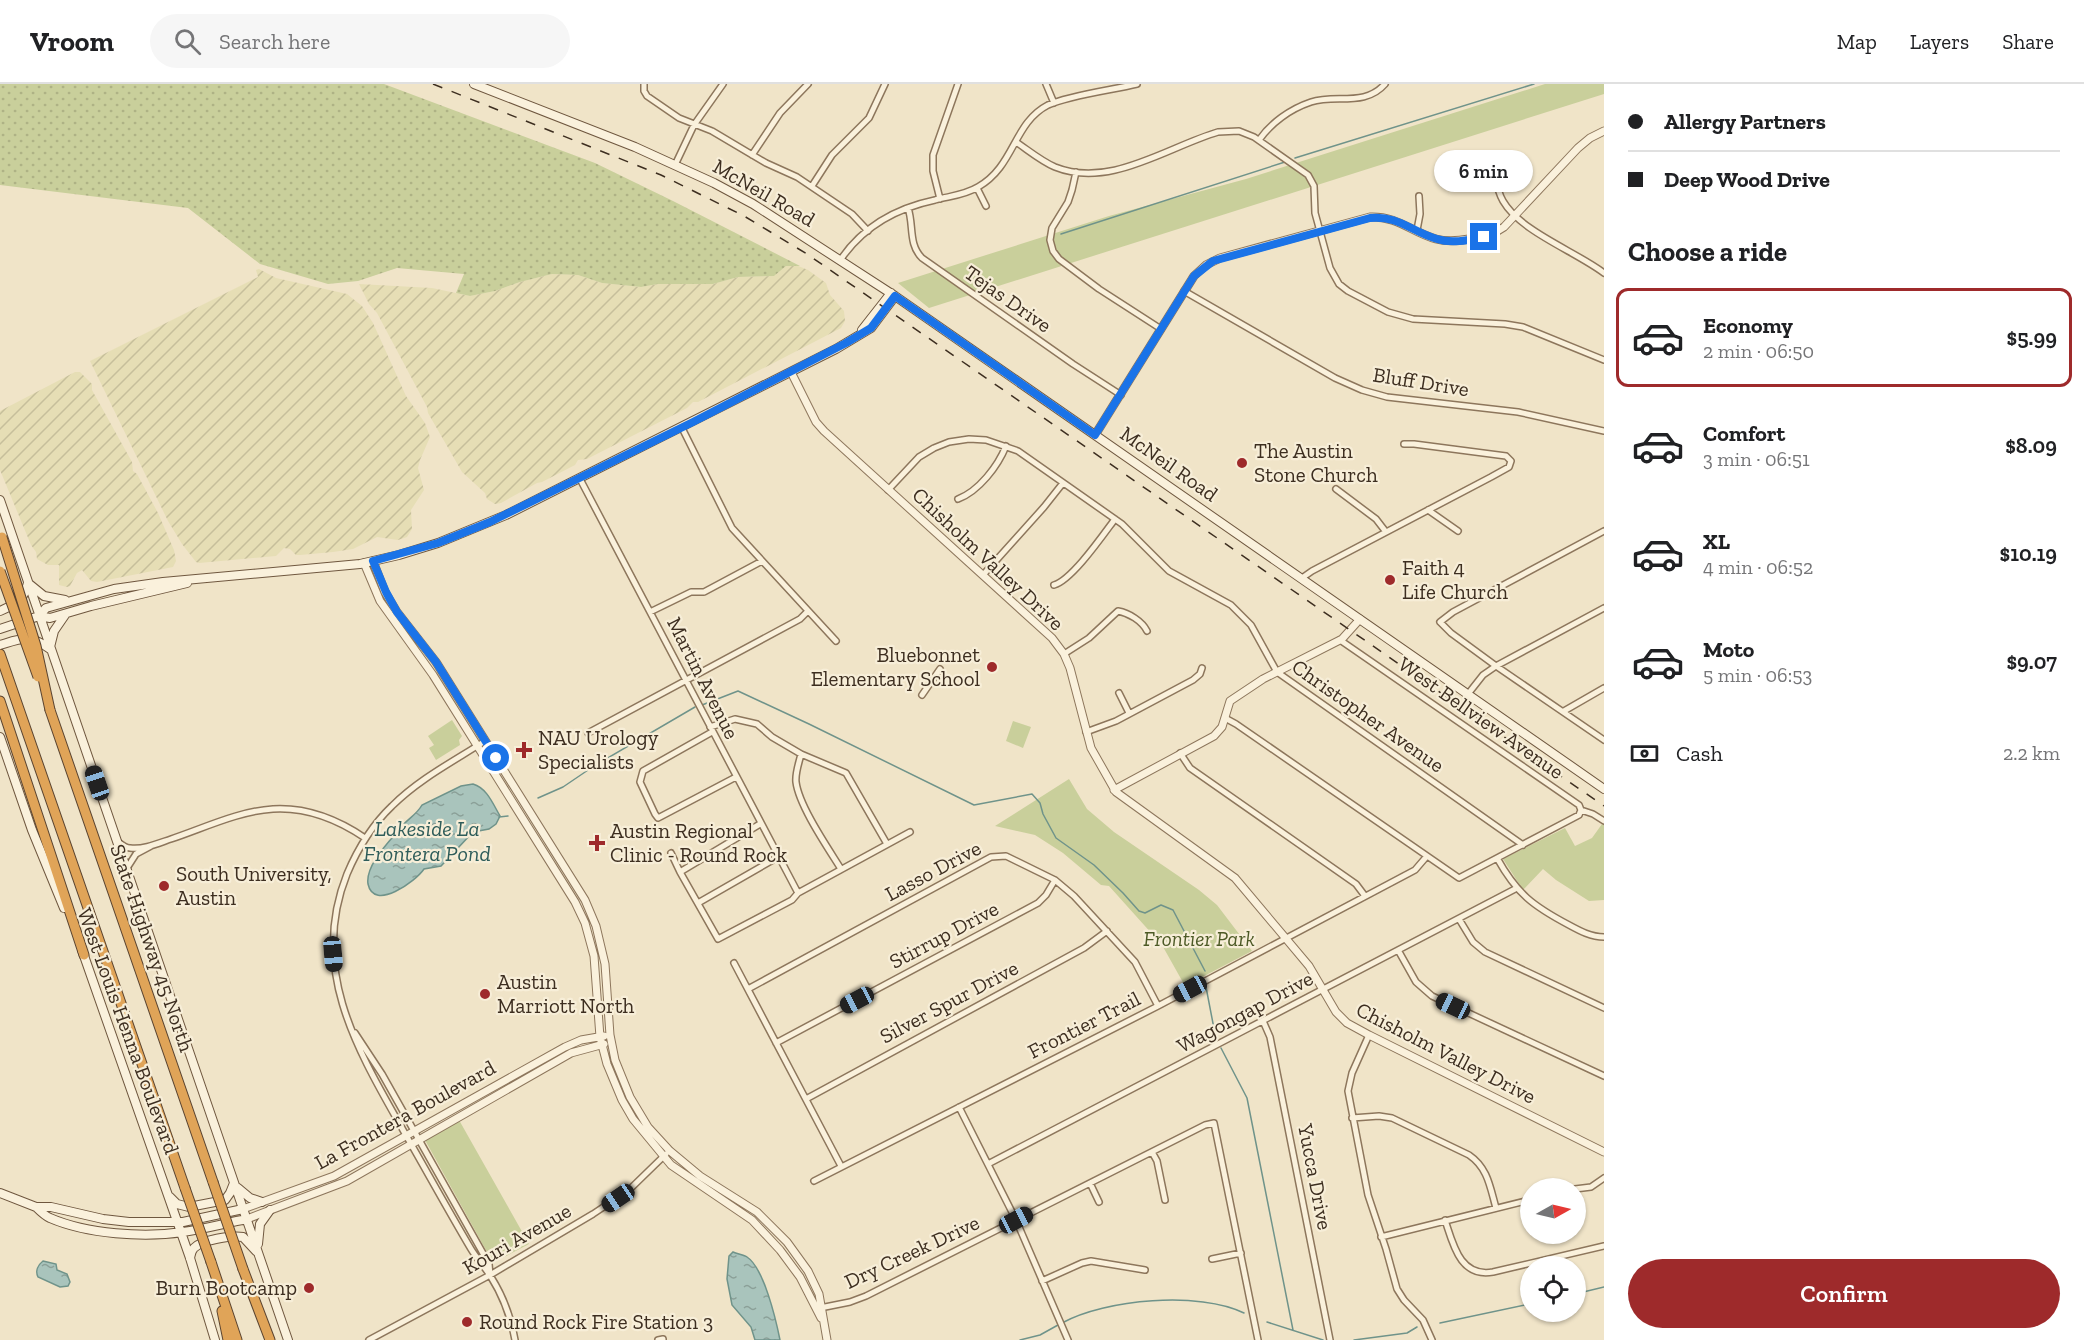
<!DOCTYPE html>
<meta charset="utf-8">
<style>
body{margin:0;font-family:"Zilla Slab",serif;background:#f6f6f6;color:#202124;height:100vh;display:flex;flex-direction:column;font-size:22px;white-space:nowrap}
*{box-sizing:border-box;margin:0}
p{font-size:20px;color:#757577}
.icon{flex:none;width:33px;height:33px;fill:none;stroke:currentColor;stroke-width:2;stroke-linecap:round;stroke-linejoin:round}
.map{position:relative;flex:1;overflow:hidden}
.sheet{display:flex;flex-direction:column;background:#fff;width:480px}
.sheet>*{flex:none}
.hud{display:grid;align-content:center;height:132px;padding:0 24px;background:#fff}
.needle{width:39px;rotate:82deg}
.controls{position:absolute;left:1520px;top:1094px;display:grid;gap:12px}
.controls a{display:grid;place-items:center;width:66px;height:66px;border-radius:50%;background:#fff;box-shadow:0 2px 4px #0004;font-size:30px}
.end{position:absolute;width:27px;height:27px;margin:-14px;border:8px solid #1a73e8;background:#fff;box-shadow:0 0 0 3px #fff}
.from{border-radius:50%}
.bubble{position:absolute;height:42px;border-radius:21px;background:#fff;box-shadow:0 2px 4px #0004;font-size:20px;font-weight:600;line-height:42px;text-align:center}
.car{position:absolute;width:18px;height:36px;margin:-18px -9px;border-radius:8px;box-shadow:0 0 4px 2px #0007;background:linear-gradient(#222 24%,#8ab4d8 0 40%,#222 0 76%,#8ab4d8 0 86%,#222 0)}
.hud b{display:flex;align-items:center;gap:21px;height:57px;font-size:22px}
.hud b+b{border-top:2px solid #e0e0e0}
.hud i{width:15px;height:15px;background:#202124}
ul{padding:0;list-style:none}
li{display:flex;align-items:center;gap:18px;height:99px;margin:0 12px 9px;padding:0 12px;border:3px solid transparent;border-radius:12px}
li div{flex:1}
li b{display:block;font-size:22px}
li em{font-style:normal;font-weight:600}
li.on{border-color:#9e2a2b}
li>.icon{width:54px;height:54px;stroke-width:1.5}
h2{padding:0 24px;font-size:27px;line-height:72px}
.pay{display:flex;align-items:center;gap:15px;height:66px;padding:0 24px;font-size:22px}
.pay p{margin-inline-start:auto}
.button{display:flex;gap:12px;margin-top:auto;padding:12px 24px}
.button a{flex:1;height:69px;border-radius:36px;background:#9e2a2b;color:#fff;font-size:24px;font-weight:600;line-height:69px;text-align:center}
header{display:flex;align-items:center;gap:36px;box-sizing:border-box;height:84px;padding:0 30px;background:#fff;border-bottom:2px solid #e0e0e0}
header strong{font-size:28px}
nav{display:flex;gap:33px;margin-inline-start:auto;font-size:21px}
.search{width:420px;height:54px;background:#f6f6f6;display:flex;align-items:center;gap:15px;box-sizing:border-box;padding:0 21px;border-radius:33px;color:#757577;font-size:22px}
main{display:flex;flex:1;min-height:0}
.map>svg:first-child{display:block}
.farmland{fill:url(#farmland-furrows)}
.grass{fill:url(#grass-dots)}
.green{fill:#c9cf9b}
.water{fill:url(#water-ripples);stroke:#6f938a;stroke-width:1.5}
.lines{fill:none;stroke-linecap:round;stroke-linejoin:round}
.stream{stroke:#6f938a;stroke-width:1.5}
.minor-casing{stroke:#8d765c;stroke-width:8}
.tertiary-casing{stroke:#8d765c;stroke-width:9}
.secondary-casing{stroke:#6f573f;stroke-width:10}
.motorway-casing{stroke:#5b4430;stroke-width:11}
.minor{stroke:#faf1dc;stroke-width:5}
.tertiary{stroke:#faf1dc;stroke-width:7}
.secondary{stroke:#faf1dc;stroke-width:8}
.motorway{stroke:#e0a458;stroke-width:9}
.rail{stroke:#3d2e20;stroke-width:1.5;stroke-dasharray:10 10;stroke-linecap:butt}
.motorway-bridge-casing{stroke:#5b4430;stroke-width:11;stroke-linecap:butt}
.motorway-bridge{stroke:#e0a458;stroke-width:9}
.route{stroke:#1a73e8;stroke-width:8}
.poi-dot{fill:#9e2a2b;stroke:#f7eed8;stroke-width:2}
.labels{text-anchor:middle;stroke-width:4.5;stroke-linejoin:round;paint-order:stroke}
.street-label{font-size:21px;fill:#3d2e20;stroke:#f7eed8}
.poi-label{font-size:21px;fill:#3d2e20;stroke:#f7eed8;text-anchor:start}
.park-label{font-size:21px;font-style:italic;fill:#4d5a26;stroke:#f7eed8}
.water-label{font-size:22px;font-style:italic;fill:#2f5d5a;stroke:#f7eed8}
</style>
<header>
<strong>Vroom</strong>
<div class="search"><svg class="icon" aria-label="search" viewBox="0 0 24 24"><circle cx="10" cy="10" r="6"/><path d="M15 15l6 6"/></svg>Search here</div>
<nav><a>Map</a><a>Layers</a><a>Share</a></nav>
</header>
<main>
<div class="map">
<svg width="1604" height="1256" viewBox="0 0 1604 1256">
<defs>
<pattern id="farmland-furrows" width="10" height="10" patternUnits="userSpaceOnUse" patternTransform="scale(1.5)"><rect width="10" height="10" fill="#e6deb5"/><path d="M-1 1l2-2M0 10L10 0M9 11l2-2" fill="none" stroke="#c6bf9b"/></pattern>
<pattern id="grass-dots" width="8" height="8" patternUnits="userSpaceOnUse" patternTransform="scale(1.5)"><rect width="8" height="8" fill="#c9cf9b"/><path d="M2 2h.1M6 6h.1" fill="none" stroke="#aeb285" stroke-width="1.8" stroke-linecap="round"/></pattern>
<pattern id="water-ripples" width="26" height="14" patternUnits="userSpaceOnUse" patternTransform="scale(1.5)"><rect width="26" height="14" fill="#a9c4bc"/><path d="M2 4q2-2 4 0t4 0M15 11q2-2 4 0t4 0" fill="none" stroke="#8ba098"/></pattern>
</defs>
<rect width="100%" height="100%" fill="#f0e4c8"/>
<path class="farmland" d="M796 181 808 186 826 199 830 211 844 227 845 237 841 244 698 318H693L687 324 587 375 578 376 575 381 542 398 537 399 501 419 495 420 487 415 485 409 462 388 428 329 427 323 377 229 369 220 359 200 432 204 470 212 495 207 520 198 552 190 578 191 602 199 641 203 658 200H713L738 193 774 192 786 182Z
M259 185 276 194 347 210 362 222 373 239 406 312 425 339 430 353 420 376 418 384 424 406 411 426 412 445 407 453 398 456 377 453 353 465 333 468 300 471H296L290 465 284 464 276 472 199 479 196 478 182 460 168 437 90 277 258 193 256 186Z
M75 288H80L92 300V306L132 378 133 387 137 390 158 429 174 466 176 477 173 483 97 498 91 497 82 486 77 489 70 502 67 503 59 501V481H48L37 475 36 468 31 461 0 386V327Z"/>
<path class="grass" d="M0 0H384L595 79 673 117 800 182H786L774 192 738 193 713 200H658L641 203 602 199 578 191 552 190 520 198 495 207 470 212 456 209 464 190 397 184 358 197 328 200 260 180 188 124 0 101Z"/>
<path class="green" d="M1545 0H1604V10L929 224 898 199 1109 132 1246 95Z
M452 636 462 652 459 656 460 661 436 676 429 664 434 661 428 652Z
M1013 637 1031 643 1023 664 1006 657Z
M1069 695 1087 725 1114 748 1199 806 1217 821 1252 867 1185 902 1162 861 1109 802 1101 801 1063 769 1035 751 995 742Z
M1602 740 1604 741V816L1589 817 1556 796 1543 785 1523 806 1503 775 1565 744 1575 762 1592 754Z
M459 1036 529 1160 493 1179 425 1056Z"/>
<path class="water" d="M473 700C487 704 493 720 500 732L496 740 489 745 473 748 441 782 424 785C416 797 374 828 368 800 365 780 392 755 403 741 409 734 417 730 422 721L461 702Z
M733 1168C737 1170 744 1171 747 1173 764 1184 776 1236 780 1256H755L751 1243 732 1221 727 1195 729 1172Z
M43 1177 56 1180 57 1186 67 1190 70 1198 68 1202 60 1203 38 1193C35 1187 38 1181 43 1177Z"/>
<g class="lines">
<path class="stream" d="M1295 74 1534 0
M1061 150 1285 78
M702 621 738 607 809 640 974 721 1032 710 1040 719 1043 730 1056 754 1094 781 1123 809 1139 827 1145 829 1161 821 1173 826 1205 887
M538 714 563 703 594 682 695 623
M499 733 508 732
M1206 903 1216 955
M1221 964 1247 1014 1293 1246
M1575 1210 1604 1203
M1267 1238 1323 1256
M1062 1239C1105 1215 1200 1207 1244 1229
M1440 1239 1530 1220
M1020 1256 1040 1251 1058 1241
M1354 1256 1407 1249 1417 1243"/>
<g class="minor-casing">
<path id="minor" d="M644 0V7L647 12 679 34 712 47 766 79 797 93 852 130 868 147
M1046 0 1054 19
M1259 56C1271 39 1290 25 1311 18 1336 10 1365 23 1385 0
M1016 58C1028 66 1041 77 1055 83 1110 105 1167 63 1218 48L1239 47 1254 53 1308 91 1314 102 1315 129 1330 184 1339 200 1348 207 1388 228 1413 235 1505 240 1523 243 1604 276
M752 71 780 29 808 0
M675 81 694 41 723 0
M1494 86C1496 96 1497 107 1503 117 1521 148 1575 167 1604 189
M1076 88 1072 106 1068 118 1052 144 1050 156 1053 167 1059 175 1099 205 1161 245
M812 102 832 71 869 34 885 0
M977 104 986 122
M940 115 933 87V71L958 0
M908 124C914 141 908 160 922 174L1073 280 1121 311
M1417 146 1420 130 1419 112
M841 175C863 143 897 124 935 116 950 112 965 111 978 103 1015 82 1013 39 1048 21 1070 11 1112 6 1137 0
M1184 207 1335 294 1362 306 1387 313 1518 328 1604 347
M682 344 732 444 836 557
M580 395 798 809
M1336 405 1376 435 1386 448
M888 406 919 373 934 364 949 358 969 355 986 356 1018 367 1122 440 1169 487 1231 521 1251 541 1277 588 1523 761
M958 415C979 407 998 382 1006 362
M1428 426 1458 447
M1604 447 1453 528 1440 538 1451 549 1496 582 1604 656
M983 491 1044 423 1063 399
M1302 494 1312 487 1491 393 1509 383 1511 377 1506 372 1414 360H1404
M1054 501C1072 496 1103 451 1115 435
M650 528 691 508H704L762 477
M1340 556 1579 721 1581 726 1593 730 1604 737
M1064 570 1089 554 1118 527C1129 529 1142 537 1147 547
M1119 609 1129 629
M1468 610 1483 591 1496 582 1604 524
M922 611 940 585
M1564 627 1604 604
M1225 634 1236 640 1459 794 1579 731 1581 726
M710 643 735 635 757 640 772 653 801 670 846 689 887 760
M712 648 643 687 640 698 655 730 658 734 736 693
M1086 648 1116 637 1193 596 1200 590 1202 584
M588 649 800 535 808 527
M485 657C454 677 419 695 392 722 372 741 358 764 347 790 309 885 357 965 403 1046 426 1086 448 1126 471 1165 477 1175 485 1183 491 1193 503 1212 511 1234 515 1256
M1180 669 1190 684 1356 800 1365 812
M801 670C799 679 795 689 796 698 799 722 828 764 841 785
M118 758C122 761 126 764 130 764 143 766 159 759 171 755 204 744 239 727 273 725 307 723 337 735 365 754
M671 769 680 788 760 740
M1497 774C1517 810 1533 822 1569 841 1580 847 1591 853 1604 853
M127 784 136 770 151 762
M680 788 718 855 792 816 798 809 910 748
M698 819 778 773
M1459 835 1473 858 1485 868 1604 924
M1398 866 1416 898 1432 912 1604 992
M734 879 841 1082
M748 905 991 773 1006 772 1055 796 1074 812 1135 878 1158 922
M1263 937 1270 953 1330 1256
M355 949 382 990 489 1180 490 1191
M1369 951 1352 989 1348 1007 1368 1111 1386 1165 1397 1205 1404 1216 1423 1236 1432 1256
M776 959 1038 819 1046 811 1055 796
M806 1015 1084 864 1107 847
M959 1023 1016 1136 1068 1256
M1352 1034 1379 1032 1392 1034 1469 1071C1488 1084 1490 1103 1496 1124
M1152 1068 1157 1077 1165 1116
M988 1080 1517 804
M814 1097 1158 922 1415 786 1427 772
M1090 1099 1099 1118
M1575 1105 1591 1103 1604 1094
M1445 1136C1453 1160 1460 1194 1493 1188L1604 1162
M1381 1153 1530 1116
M1212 1175 1241 1169
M1042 1197 1082 1179 1091 1177 1145 1186
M820 1224 850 1218 866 1212 1205 1041 1214 1039 1258 1256
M369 1256 490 1191 593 1130 629 1106 666 1070
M658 1256 663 1255"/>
</g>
<g class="tertiary-casing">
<path id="tertiary" d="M791 288 816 338 824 347 1052 554 1064 570 1070 584 1091 664 1116 708 1235 794 1309 882 1336 928 1347 939 1369 951 1604 1068
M1095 351 1194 192 1206 181 1220 174 1370 133C1398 132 1411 148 1436 155 1447 158 1458 157 1469 155 1482 154 1493 151 1504 143L1578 64 1590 54 1604 47
M373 477 385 508 397 528 436 578 585 816 596 842 605 880 610 951 615 976 630 1013 648 1043 670 1067 700 1092 757 1128 787 1158 808 1187 819 1210 827 1256
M364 479 380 517 433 591 575 818 585 839 594 872 600 953 607 980 622 1016 633 1035 671 1081 752 1136 780 1166 800 1193 821 1234
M1114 706 1214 652 1222 643 1230 617 1263 595 1342 555 1360 535
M243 1125 334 1092 565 963 581 956 604 952
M247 1135 347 1097 571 969 604 960"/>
</g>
<g class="secondary-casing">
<path id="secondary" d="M474 0 635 63 714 99 753 120 895 212 1604 705
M862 246 891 209
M0 416 288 1256
M0 527C16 520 24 516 28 499L44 512 65 516
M39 532 46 524 114 505 163 498 360 480 399 471 438 459 506 431 836 265 871 244 895 212
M0 545 39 532 50 534 91 522 187 499
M0 561C23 554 29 550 50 565
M50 563 54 547 65 531
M0 653 32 746 64 824
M82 866 190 1174 215 1256
M238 1104 250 1114 262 1118
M0 1109 36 1123H51L103 1135 129 1138H183L243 1125
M170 1113 177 1120 189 1123 225 1116 230 1109 234 1099
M36 1123C40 1127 45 1132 50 1134 87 1150 144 1154 183 1148 204 1145 226 1139 247 1135
M258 1160 260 1140 270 1126
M190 1174C191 1170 191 1167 194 1164 201 1156 232 1151 243 1153L256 1167"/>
</g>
<g class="motorway-casing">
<path id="motorway" d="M0 570 185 1104
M0 617 84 871
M50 626 213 1098
M211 1178 237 1256
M243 1185 270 1256
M222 1227 228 1256"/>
</g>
<use href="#minor" class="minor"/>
<use href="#tertiary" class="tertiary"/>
<use href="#secondary" class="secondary"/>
<use href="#motorway" class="motorway"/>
<path class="rail" d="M433 0 661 91 744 132 807 170 1604 722"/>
<g class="motorway-bridge-casing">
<path id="motorway-bridge" d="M2 453 36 562 50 626
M0 487 38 593
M213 1098 243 1185
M185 1104 211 1178"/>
</g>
<use href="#motorway-bridge" class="motorway-bridge"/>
</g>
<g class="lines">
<path class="route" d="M496 674 436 578 397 528 386 508 373 477 438 459 490 438 693 338 846 259 871 244 895 212 1095 351 1194 192 1213 177 1370 134C1398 131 1412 148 1437 155 1452 160 1469 156 1484 153"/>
</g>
<g class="poi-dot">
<circle cx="1242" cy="379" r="6"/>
<circle cx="1390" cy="496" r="6"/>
<circle cx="992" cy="583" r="6"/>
<path d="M521 657h6v6h6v6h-6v6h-6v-6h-6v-6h6z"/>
<path d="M594 750h6v6h6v6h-6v6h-6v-6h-6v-6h6z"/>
<circle cx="164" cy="802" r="6"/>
<circle cx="485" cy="910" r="6"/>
<circle cx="309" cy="1204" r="6"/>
<circle cx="467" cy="1238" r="6"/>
</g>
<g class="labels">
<g class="street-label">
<text transform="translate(764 109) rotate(30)" y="7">McNeil Road</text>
<text transform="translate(1008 215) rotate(35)" y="7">Tejas Drive</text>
<text transform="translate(1421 298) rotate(9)" y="7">Bluff Drive</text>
<text transform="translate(1169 380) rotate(35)" y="7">McNeil Road</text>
<text transform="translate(988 475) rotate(43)" y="7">Chisholm Valley Drive</text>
<text transform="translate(703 594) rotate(63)" y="7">Martin Avenue</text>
<text transform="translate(1368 632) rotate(35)" y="7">Christopher Avenue</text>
<text transform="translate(1481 634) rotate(35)" y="7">West Bellview Avenue</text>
<text transform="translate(933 787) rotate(-28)" y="7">Lasso Drive</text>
<text transform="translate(944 851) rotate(-28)" y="7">Stirrup Drive</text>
<text transform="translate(152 864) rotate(71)" y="7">State Highway 45 North</text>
<text transform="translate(949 918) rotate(-28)" y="7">Silver Spur Drive</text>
<text transform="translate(1245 928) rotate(-28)" y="7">Wagongap Drive</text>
<text transform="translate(1084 941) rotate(-27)" y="7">Frontier Trail</text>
<text transform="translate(128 947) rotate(70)" y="7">West Louis Henna Boulevard</text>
<text transform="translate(1446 969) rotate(27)" y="7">Chisholm Valley Drive</text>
<text transform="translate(405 1031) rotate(-29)" y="7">La Frontera Boulevard</text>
<text transform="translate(1315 1093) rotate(79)" y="7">Yucca Drive</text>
<text transform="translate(517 1155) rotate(-30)" y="7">Kouri Avenue</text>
<text transform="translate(912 1168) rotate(-25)" y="7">Dry Creek Drive</text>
</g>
<g class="poi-label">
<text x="1254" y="374">The Austin<tspan x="1254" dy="24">Stone Church</tspan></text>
<text x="1402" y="491">Faith 4<tspan x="1402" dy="24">Life Church</tspan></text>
<text x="980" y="578" text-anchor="end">Bluebonnet<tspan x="980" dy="24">Elementary School</tspan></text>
<text x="538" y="661">NAU Urology<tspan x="538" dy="24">Specialists</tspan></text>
<text x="610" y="754">Austin Regional<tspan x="610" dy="24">Clinic - Round Rock</tspan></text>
<text x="176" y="797">South University,<tspan x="176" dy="24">Austin</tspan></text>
<text x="497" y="905">Austin<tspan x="497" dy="24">Marriott North</tspan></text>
<text x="297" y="1211" text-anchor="end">Burn Bootcamp</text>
<text x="479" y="1245">Round Rock Fire Station 3</text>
</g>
<g class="park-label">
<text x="1199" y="862">Frontier Park</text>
</g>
<g class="water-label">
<text x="427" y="752">Lakeside La<tspan x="427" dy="25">Frontera Pond</tspan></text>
</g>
</g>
</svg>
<div class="controls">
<a><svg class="needle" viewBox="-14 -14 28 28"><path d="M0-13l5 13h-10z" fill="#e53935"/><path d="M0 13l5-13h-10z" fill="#757577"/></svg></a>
<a><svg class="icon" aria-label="locate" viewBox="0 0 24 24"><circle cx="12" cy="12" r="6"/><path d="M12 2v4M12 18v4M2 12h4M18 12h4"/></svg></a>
</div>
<i class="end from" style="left:496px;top:674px"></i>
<i class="end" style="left:1484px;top:153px"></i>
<div class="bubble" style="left:1434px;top:66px;width:99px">6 min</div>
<i class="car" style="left:97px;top:699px;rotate:341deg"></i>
<i class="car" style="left:333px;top:870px;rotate:175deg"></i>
<i class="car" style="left:1190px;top:905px;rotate:242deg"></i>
<i class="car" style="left:857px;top:916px;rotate:242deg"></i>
<i class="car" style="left:1453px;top:922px;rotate:295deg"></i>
<i class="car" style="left:618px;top:1114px;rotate:236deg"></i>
<i class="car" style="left:1016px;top:1136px;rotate:62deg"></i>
</div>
<section class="sheet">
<div class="hud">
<b><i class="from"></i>Allergy Partners</b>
<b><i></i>Deep Wood Drive</b>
</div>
<h2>Choose a ride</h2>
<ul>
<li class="on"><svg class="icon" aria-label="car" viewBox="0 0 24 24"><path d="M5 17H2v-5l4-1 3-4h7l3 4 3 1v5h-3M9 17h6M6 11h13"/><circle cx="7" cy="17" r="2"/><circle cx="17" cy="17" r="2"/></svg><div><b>Economy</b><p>2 min · 06:50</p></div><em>$5.99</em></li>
<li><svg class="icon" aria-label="car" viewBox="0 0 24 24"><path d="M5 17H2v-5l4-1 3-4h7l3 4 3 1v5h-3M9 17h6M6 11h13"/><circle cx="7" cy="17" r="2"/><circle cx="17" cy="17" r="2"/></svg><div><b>Comfort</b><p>3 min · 06:51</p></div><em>$8.09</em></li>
<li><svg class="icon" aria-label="car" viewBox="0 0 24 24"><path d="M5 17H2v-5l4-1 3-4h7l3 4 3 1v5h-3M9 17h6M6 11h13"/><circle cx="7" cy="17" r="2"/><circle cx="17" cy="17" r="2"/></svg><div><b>XL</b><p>4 min · 06:52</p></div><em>$10.19</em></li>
<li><svg class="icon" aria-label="car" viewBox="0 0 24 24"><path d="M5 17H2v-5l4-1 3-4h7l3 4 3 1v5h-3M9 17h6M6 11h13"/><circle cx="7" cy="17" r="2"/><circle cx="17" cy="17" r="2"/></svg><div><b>Moto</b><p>5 min · 06:53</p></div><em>$9.07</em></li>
</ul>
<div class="pay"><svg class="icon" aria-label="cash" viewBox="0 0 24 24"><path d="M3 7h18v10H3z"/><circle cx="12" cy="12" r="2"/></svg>Cash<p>2.2 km</p></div>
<div class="button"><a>Confirm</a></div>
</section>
</main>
